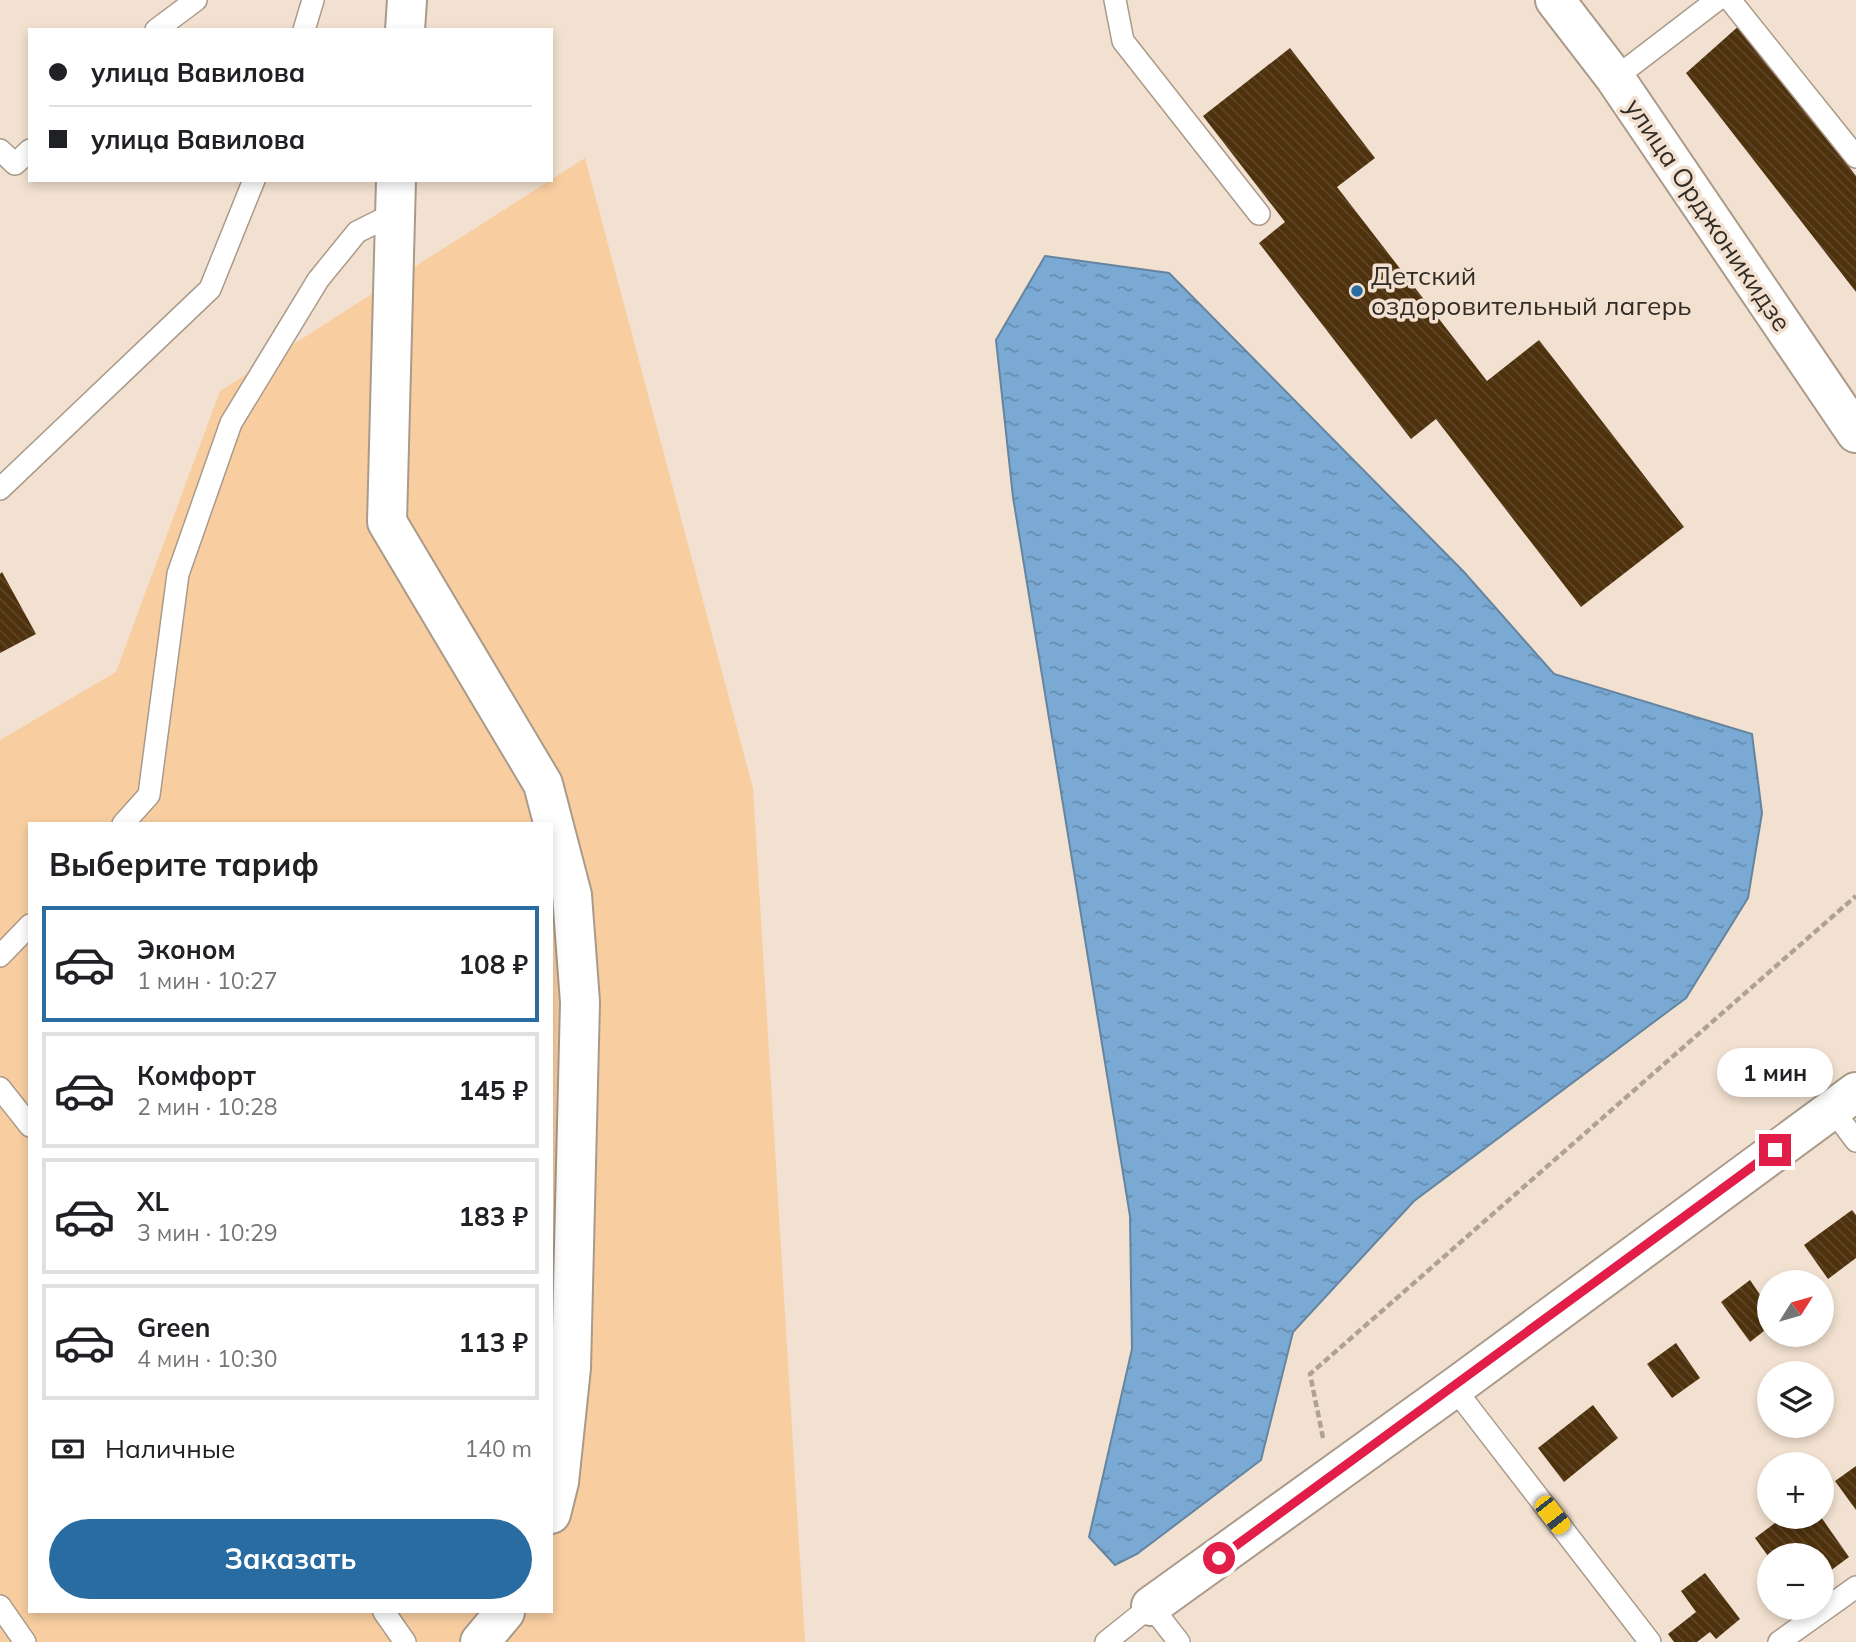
<!DOCTYPE html>
<html lang="ru">
<meta charset="utf-8">
<style>
body{margin:0;font-family:Mulish,sans-serif;background:#f2f2f2;color:#202124;height:100vh;display:flex;flex-direction:column;font-size:26px;white-space:nowrap}
*{box-sizing:border-box;margin:0}
p{font-size:23px;color:#757577}
.icon{flex:none;width:38px;height:38px;fill:none;stroke:currentColor;stroke-width:2;stroke-linecap:round;stroke-linejoin:round}
.map{position:relative;flex:1;overflow:hidden}
.details{position:absolute;left:28px;top:822px;width:525px;height:791px;display:flex;flex-direction:column;background:#fff;border-radius:0px;box-shadow:0 4px 10px #0003}
.details>*{flex:none}
.banner{position:absolute;left:28px;top:28px;width:525px;height:154px;border-radius:0px;box-shadow:0 4px 10px #0003;display:grid;align-content:center;height:154px;padding:0 21px;background:#fff}
.needle{width:46px;rotate:53deg}
.buttons{position:absolute;left:1757px;top:1270px;display:grid;gap:14px}
.buttons a{display:grid;place-items:center;width:77px;height:77px;border-radius:50%;background:#fff;box-shadow:0 4px 10px #0003;font-size:35px}
.end{position:absolute;width:32px;height:32px;margin:-16px;border:9px solid #e11d48;background:#fff;box-shadow:0 0 0 4px #fff}
.from{border-radius:50%}
.bubble{position:absolute;height:49px;border-radius:24px;background:#fff;box-shadow:0 4px 10px #0003;font-size:23px;font-weight:700;line-height:49px;text-align:center}
.car{position:absolute;width:21px;height:42px;margin:-21px -10px;border-radius:9px;box-shadow:0 0 5px 2px #0007;background:linear-gradient(#f5c518 24%,#345 0 40%,#f5c518 0 76%,#345 0 86%,#f5c518 0)}
.banner b{display:flex;align-items:center;gap:24px;height:66px;font-size:26px}
.banner b+b{border-top:2px solid #e0e0e0}
.banner i{width:18px;height:18px;background:#202124}
ul{padding:0;list-style:none}
li{display:flex;align-items:center;gap:21px;height:116px;margin:0 14px 10px;padding:0 7px;border:4px solid #e0e0e0;border-radius:0px}
li div{flex:1}
li b{display:block;font-size:26px}
li em{font-style:normal;font-weight:700}
li.on{border-color:#296ca2}
li>.icon{width:63px;height:63px;stroke-width:1.5}
h2{padding:0 21px;font-size:32px;line-height:84px}
.pay{display:flex;align-items:center;gap:18px;height:77px;padding:0 21px;font-size:26px}
.pay p{margin-inline-start:auto}
.cta{display:flex;gap:14px;margin-top:auto;padding:14px 21px}
.cta a{flex:1;height:80px;border-radius:42px;background:#296ca2;color:#fff;font-size:28px;font-weight:700;line-height:80px;text-align:center}
.map>svg:first-child{display:block}
.green{fill:#f8cea1;fill-rule:evenodd}
.water{fill:url(#water-ripples);stroke:#6484a0;stroke-width:2}
.building{fill:url(#building-back-hatch)}
.lines{fill:none;stroke-linecap:round;stroke-linejoin:round}
.lane-casing{stroke:#a99a8a;stroke-width:24}
.street-casing{stroke:#a99a8a;stroke-width:42}
.path{stroke:#afa295;stroke-width:4.5;stroke-dasharray:7 3.5;stroke-linecap:butt}
.lane{stroke:#fff;stroke-width:21}
.street{stroke:#fff;stroke-width:38}
.route{stroke:#e11d48;stroke-width:9}
.poi-dot{fill:#296ca2;stroke:#f2e1d0;stroke-width:2.5}
.labels{text-anchor:middle;stroke-width:7;stroke-linejoin:round;paint-order:stroke}
.street-label{font-size:26px;fill:#322c25;stroke:#f2e1d0}
.poi-label{font-size:26px;fill:#322c25;stroke:#f2e1d0;text-anchor:start}
</style>
<div class="map">
<svg width="1856" height="1642" viewBox="0 0 1856 1642">
<defs>
<pattern id="water-ripples" width="26" height="14" patternUnits="userSpaceOnUse" patternTransform="scale(1.75)"><rect width="26" height="14" fill="#7aaad4"/><path d="M2 4q2-2 4 0t4 0M15 11q2-2 4 0t4 0" fill="none" stroke="#658bac"/></pattern>
<pattern id="building-back-hatch" width="6" height="6" patternUnits="userSpaceOnUse" patternTransform="scale(1.75)"><rect width="6" height="6" fill="#4e310d"/><path d="M-1 5l2 2M0 0l6 6M5-1l2 2" fill="none" stroke="#5f4628"/></pattern>
</defs>
<rect width="100%" height="100%" fill="#f2e1d0"/>
<path class="green" d="M585 158 753 788 805 1642H0V740L116 672 220 391ZM30 824H551V1612H30Z"/>
<path class="water" d="M1045 256 1169 273 1464 572 1554 674 1752 734 1762 813 1748 898 1686 998 1414 1201 1293 1332 1261 1460 1137 1554 1115 1565 1089 1537 1132 1349 1130 1216 1013 497 996 340Z"/>
<path class="building" d="M1741 24 1856 176V292L1686 73Z
M1290 48 1375 158 1337 187 1487 381 1539 340 1684 527 1581 607 1436 419 1411 439 1259 243 1285 222 1203 116Z
M2 572 36 634 0 653V574Z
M1852 1210 1856 1215V1258L1828 1279 1804 1245Z
M1750 1280 1769 1308V1327L1750 1342 1721 1302Z
M1676 1343 1700 1378 1672 1398 1647 1364Z
M1593 1405 1618 1438 1564 1482 1538 1448Z
M1856 1466V1510L1835 1481Z
M1783 1517H1821L1849 1557 1822 1577V1556H1768L1755 1538Z
M1705 1573 1740 1619 1716 1639 1710 1632 1697 1642H1674L1668 1634 1696 1612 1681 1591Z"/>
<g class="lines">
<g class="lane-casing">
<path id="lane" d="M1115 0 1123 41 1259 214
M1730 0 1856 157
M156 30 196 0
M304 30 313 0
M1615 78 1717 0
M0 150 15 164 30 150
M0 489 210 289 254 180
M123 824 149 795 178 574 231 423 318 280 357 232 393 214
M0 956 30 925
M0 1088 30 1126
M1832 1109 1856 1141
M1454 1388 1650 1642
M0 1606 25 1642
M384 1612 405 1642
M1106 1642 1151 1606 1179 1642
M1779 1642 1856 1587"/>
</g>
<g class="street-casing">
<path id="street" d="M1555 0 1615 78 1856 433
M405 30 407 0
M396 180 387 522 543 784 572 895 580 1002 571 1368 559 1482 551 1514
M1151 1606 1454 1388 1856 1092
M480 1642 505 1612"/>
</g>
<path class="path" d="M1323 1438 1310 1374 1856 896"/>
<use href="#lane" class="lane"/>
<use href="#street" class="street"/>
</g>
<g class="lines">
<path class="route" d="M1219 1558 1775 1150"/>
</g>
<circle class="poi-dot" cx="1357" cy="291" r="7"/>
<g class="labels">
<g class="street-label">
<text transform="translate(1708 215) rotate(56)" y="9">улица Орджоникидзе</text>
</g>
<g class="poi-label">
<text x="1371" y="285">Детский<tspan x="1371" dy="30">оздоровительный лагерь</tspan></text>
</g>
</g>
</svg>
<div class="buttons">
<a><svg class="needle" viewBox="-14 -14 28 28"><path d="M0-13l5 13h-10z" fill="#e53935"/><path d="M0 13l5-13h-10z" fill="#757577"/></svg></a>
<a><svg class="icon" aria-label="layers" viewBox="0 0 24 24"><path d="M12 4l9 5-9 5-9-5zM3 14l9 5 9-5"/></svg></a>
<a>+</a>
<a>−</a>
</div>
<i class="end from" style="left:1219px;top:1558px"></i>
<i class="end" style="left:1775px;top:1150px"></i>
<div class="bubble" style="left:1717px;top:1048px;width:116px">1 мин</div>
<i class="car" style="left:1552px;top:1515px;rotate:142deg"></i>
<div class="banner">
<b><i class="from"></i>улица Вавилова</b>
<b><i></i>улица Вавилова</b>
</div>
<section class="details">
<h2>Выберите тариф</h2>
<ul>
<li class="on"><svg class="icon" aria-label="car" viewBox="0 0 24 24"><path d="M5 17H2v-5l4-1 3-4h7l3 4 3 1v5h-3M9 17h6M6 11h13"/><circle cx="7" cy="17" r="2"/><circle cx="17" cy="17" r="2"/></svg><div><b>Эконом</b><p>1 мин · 10:27</p></div><em>108 ₽</em></li>
<li><svg class="icon" aria-label="car" viewBox="0 0 24 24"><path d="M5 17H2v-5l4-1 3-4h7l3 4 3 1v5h-3M9 17h6M6 11h13"/><circle cx="7" cy="17" r="2"/><circle cx="17" cy="17" r="2"/></svg><div><b>Комфорт</b><p>2 мин · 10:28</p></div><em>145 ₽</em></li>
<li><svg class="icon" aria-label="car" viewBox="0 0 24 24"><path d="M5 17H2v-5l4-1 3-4h7l3 4 3 1v5h-3M9 17h6M6 11h13"/><circle cx="7" cy="17" r="2"/><circle cx="17" cy="17" r="2"/></svg><div><b>XL</b><p>3 мин · 10:29</p></div><em>183 ₽</em></li>
<li><svg class="icon" aria-label="car" viewBox="0 0 24 24"><path d="M5 17H2v-5l4-1 3-4h7l3 4 3 1v5h-3M9 17h6M6 11h13"/><circle cx="7" cy="17" r="2"/><circle cx="17" cy="17" r="2"/></svg><div><b>Green</b><p>4 мин · 10:30</p></div><em>113 ₽</em></li>
</ul>
<div class="pay"><svg class="icon" aria-label="cash" viewBox="0 0 24 24"><path d="M3 7h18v10H3z"/><circle cx="12" cy="12" r="2"/></svg>Наличные<p>140 m</p></div>
<div class="cta"><a>Заказать</a></div>
</section>
</div>
